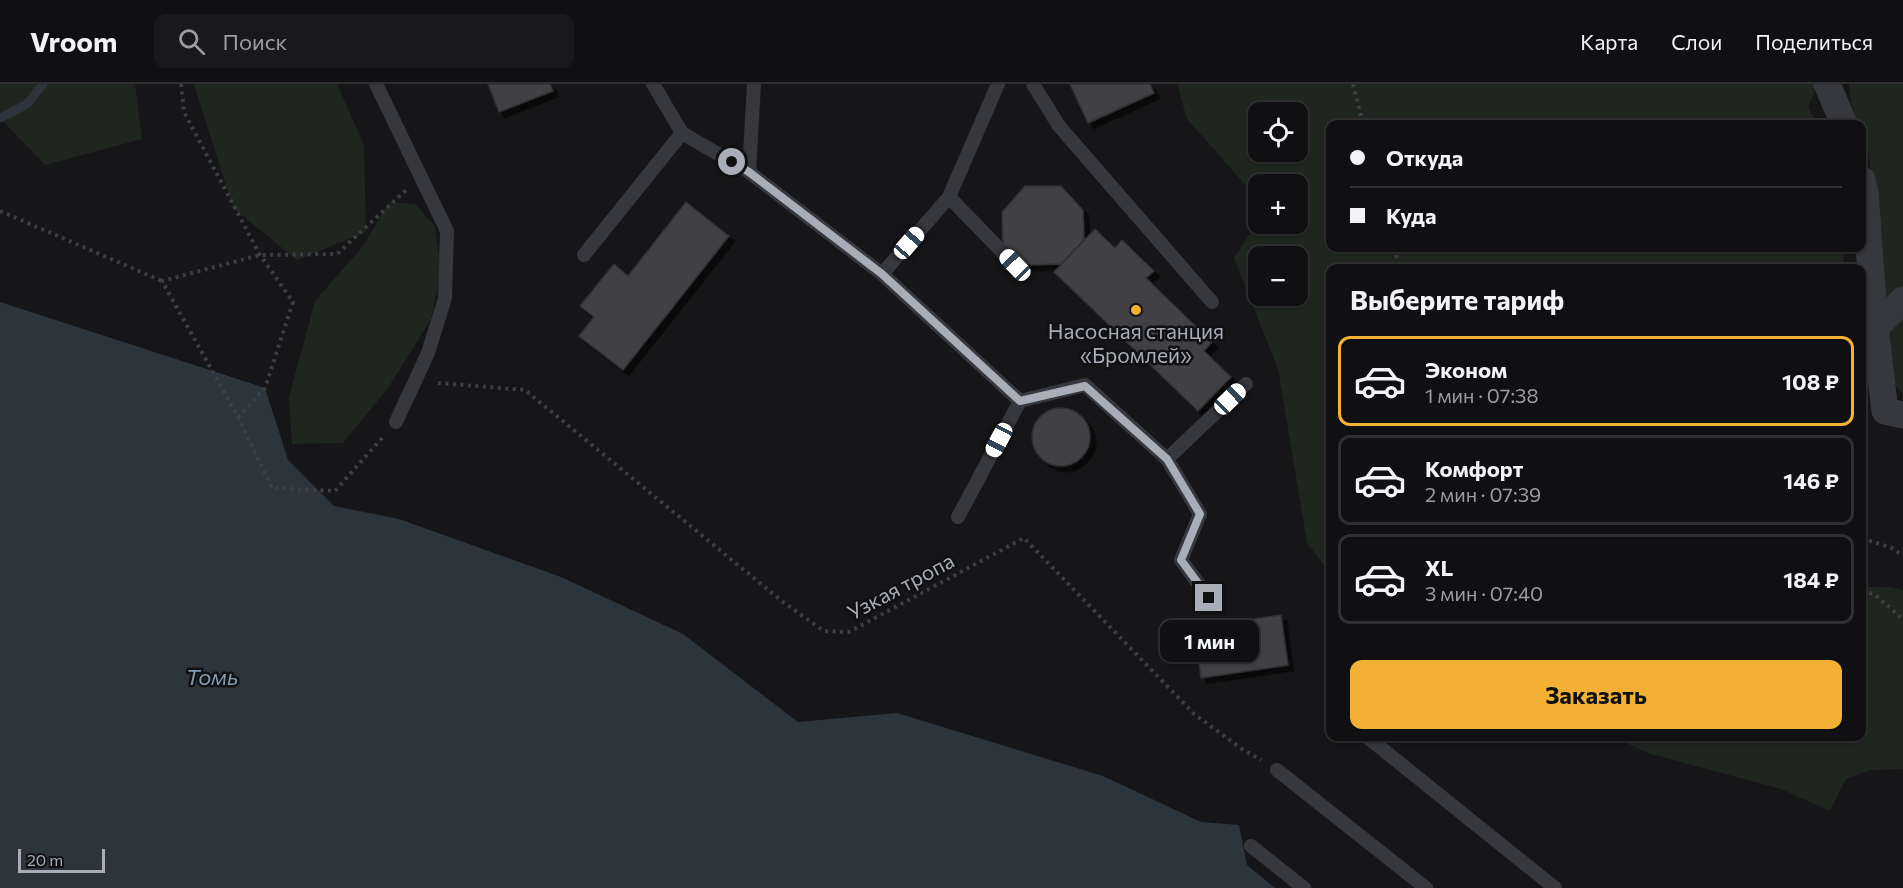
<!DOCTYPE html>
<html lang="ru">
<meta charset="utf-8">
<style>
body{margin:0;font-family:Commissioner,sans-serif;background:#19191b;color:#f1f3f6;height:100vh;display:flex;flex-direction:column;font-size:22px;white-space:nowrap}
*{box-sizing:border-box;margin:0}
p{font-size:20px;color:#9c9d9f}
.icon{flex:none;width:33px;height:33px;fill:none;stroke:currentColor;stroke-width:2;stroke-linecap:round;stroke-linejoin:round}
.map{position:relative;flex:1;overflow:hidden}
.side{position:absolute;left:1326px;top:180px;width:540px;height:477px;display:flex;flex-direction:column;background:#101012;border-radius:12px;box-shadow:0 2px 4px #0004,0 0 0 2px #303032}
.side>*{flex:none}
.banner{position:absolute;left:1326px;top:36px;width:540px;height:132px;border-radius:12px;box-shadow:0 2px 4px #0004,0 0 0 2px #303032;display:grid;align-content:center;height:132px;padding:0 24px;background:#101012}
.fabs{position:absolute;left:1248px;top:18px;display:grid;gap:12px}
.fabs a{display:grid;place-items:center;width:60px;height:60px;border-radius:12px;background:#101012;box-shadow:0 2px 4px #0004,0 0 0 2px #303032;font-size:30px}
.scale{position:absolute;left:18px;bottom:15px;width:87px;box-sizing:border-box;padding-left:6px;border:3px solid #a8adb8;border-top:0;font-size:16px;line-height:21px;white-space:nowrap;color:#a8adb8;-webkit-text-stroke:4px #111113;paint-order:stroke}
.end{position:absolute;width:27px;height:27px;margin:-14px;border:8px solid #a8adb8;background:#111;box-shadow:0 0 0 3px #111}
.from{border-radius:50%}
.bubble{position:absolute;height:42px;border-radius:12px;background:#101012;box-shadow:0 2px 4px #0004,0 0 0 2px #303032;font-size:20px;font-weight:700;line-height:42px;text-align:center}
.car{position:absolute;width:18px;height:36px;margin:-18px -9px;border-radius:8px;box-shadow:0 0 4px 2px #0007;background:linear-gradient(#fff 24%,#345 0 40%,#fff 0 76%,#345 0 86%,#fff 0)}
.banner b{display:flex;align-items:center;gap:21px;height:57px;font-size:22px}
.banner b+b{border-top:2px solid #303032}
.banner i{width:15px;height:15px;background:#f1f3f6}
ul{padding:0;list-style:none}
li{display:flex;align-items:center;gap:18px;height:90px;margin:0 12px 9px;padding:0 12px;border:3px solid #303032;border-radius:12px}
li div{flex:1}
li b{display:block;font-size:22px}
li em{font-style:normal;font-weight:700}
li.selected{border-color:#f2b134}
li>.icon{width:54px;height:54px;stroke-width:1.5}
h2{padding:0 24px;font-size:27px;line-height:72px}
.primary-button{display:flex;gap:12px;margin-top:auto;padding:12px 24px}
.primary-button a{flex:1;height:69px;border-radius:12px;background:#f2b134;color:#111;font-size:24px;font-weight:700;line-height:69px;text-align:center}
header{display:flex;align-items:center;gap:36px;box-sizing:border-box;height:84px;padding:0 30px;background:#101012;border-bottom:2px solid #303032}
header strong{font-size:28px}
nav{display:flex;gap:33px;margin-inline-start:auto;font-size:21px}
.search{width:420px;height:54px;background:#19191b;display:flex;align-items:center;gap:15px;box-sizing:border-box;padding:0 21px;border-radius:12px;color:#9c9d9f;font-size:22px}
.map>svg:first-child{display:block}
.green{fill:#1e261f;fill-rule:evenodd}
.water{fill:#2c353c}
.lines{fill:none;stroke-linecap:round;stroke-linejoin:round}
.stream{stroke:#2c353c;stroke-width:9}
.building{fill:#404145;stroke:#303034;stroke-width:1.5;filter:url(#shadow)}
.path{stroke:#3d3f44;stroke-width:4;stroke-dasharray:3 4.5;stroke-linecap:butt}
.lane{stroke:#37383d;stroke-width:14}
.street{stroke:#37383d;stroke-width:27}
.route{stroke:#a8adb8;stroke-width:8}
.poi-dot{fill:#f2b134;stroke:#111113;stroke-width:2}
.labels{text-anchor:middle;stroke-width:5;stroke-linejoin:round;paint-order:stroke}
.poi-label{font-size:21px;fill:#a8adb8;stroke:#111113}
.street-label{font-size:21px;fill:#a8adb8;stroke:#111113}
.water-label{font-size:22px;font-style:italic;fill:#7f9bb3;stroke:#111113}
</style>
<header>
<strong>Vroom</strong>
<div class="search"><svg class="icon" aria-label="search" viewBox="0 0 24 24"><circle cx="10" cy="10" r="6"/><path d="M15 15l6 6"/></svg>Поиск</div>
<nav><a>Карта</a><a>Слои</a><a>Поделиться</a></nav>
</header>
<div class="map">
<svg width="1903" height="804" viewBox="0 0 1903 804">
<defs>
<filter id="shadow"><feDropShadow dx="5.5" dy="5.5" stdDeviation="0" flood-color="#0009"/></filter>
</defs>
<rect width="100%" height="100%" fill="#161618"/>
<path class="green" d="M0 0H135L142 55 45 81 0 34Z
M194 0H337L364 61 366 148 297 176 233 124Z
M1177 0H1818L1808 23 1817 40H1330V164H1843L1844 184H1330V489L1307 459 1278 285 1234 174 1258 137V140H1298V100H1258V115L1187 35ZM1258 28H1298V68H1258ZM1258 172H1298V212H1258Z
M1849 0H1903V310L1894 300 1873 100 1868 68 1862 50V40H1858L1851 19Z
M389 118 415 120 435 142 441 188 431 235 388 304 343 359 292 360 289 313 315 217 363 162Z
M1862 503H1891L1903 506V685L1870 686 1846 695 1830 727 1781 705 1651 670 1612 653 1862 652Z"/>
<path class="water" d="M0 218 265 304 288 376 334 422 399 435 561 493 683 550 798 638 897 629 1103 692 1201 738 1239 741 1247 781 1275 804H0Z"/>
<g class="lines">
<path class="stream" d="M0 34 27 20 43 0"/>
</g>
<path class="building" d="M488 0H550L553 7 499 28Z
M1070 0H1150L1154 9 1088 39Z
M1025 102H1061L1083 126 1084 156 1061 180 1028 181 1003 162 1002 128Z
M686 118 729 152 623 286 579 252 594 233 580 222 614 180 628 192Z
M1095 145 1115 164 1122 156 1154 187 1146 194 1212 258 1204 267 1231 293 1198 327 1054 188Z
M1032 353a29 29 0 1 1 58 0a29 29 0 1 1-58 0Z
M1281 531 1288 581 1201 594 1194 544Z"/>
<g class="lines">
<path class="path" d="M181 0 184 28 260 171 293 218 265 304 238 333
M1353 0 1363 40
M0 127 162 197
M1394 164 1400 184
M438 299 525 306 783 518 824 547 849 548 1024 454 1194 630 1242 665 1261 676
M382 354 335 407 272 404 238 333 162 197 260 171 337 170 406 106
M1862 454 1892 464 1903 472
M1862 507 1874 510 1903 535"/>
<path class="lane" d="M376 0 447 147 445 214 428 269 396 338
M653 0 682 49 749 88 882 190 1020 317 1085 301 1167 375 1200 430 1181 476 1209 514
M1033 0 1059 42 1212 218
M749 88 754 0
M949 113 1015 181
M584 171 682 49
M882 190 949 113 998 0
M1167 375 1246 300
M958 433 1020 317
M1366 652 1555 804
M1277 686 1426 804
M1251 762 1304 804"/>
<path class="street" d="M1827 0 1844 40
M1862 96 1865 109 1875 244 1885 327 1903 331
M1875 244 1903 216"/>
</g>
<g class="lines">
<path class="route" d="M732 78 749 88 882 190 1020 317 1085 302 1167 375 1200 430 1181 476 1209 514"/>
</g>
<circle class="poi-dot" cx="1136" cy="226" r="6"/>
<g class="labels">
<g class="poi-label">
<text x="1136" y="255">Насосная станция<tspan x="1136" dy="24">«Бромлей»</tspan></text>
</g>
<g class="street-label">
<text transform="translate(901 503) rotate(-28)" y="7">Узкая тропа</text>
</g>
<g class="water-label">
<text x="212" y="601">Томь</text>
</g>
</g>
</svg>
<div class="fabs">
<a><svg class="icon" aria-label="locate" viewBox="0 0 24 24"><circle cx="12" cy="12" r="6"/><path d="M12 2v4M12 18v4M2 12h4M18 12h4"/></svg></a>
<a>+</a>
<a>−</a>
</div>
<div class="scale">20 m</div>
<i class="end from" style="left:732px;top:78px"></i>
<i class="end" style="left:1209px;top:514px"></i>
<div class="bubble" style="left:1160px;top:536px;width:99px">1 мин</div>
<i class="car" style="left:909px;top:159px;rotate:41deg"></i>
<i class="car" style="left:1015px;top:181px;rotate:316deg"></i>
<i class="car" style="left:1230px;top:315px;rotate:46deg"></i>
<i class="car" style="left:999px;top:356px;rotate:208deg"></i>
<div class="banner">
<b><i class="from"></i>Откуда</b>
<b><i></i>Куда</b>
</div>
<section class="side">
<h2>Выберите тариф</h2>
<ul>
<li class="selected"><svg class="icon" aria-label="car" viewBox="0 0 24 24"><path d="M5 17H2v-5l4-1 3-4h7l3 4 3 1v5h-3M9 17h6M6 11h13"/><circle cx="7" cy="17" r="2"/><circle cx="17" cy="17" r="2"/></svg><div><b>Эконом</b><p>1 мин · 07:38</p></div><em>108 ₽</em></li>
<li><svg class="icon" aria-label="car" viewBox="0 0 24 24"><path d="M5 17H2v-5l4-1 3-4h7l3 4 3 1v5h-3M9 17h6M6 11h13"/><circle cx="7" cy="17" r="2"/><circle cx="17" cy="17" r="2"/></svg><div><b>Комфорт</b><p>2 мин · 07:39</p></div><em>146 ₽</em></li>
<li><svg class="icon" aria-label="car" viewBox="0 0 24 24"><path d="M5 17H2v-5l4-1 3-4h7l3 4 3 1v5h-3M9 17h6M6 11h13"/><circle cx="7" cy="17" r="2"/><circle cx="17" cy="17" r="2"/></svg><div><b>XL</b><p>3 мин · 07:40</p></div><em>184 ₽</em></li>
</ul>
<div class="primary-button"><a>Заказать</a></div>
</section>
</div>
